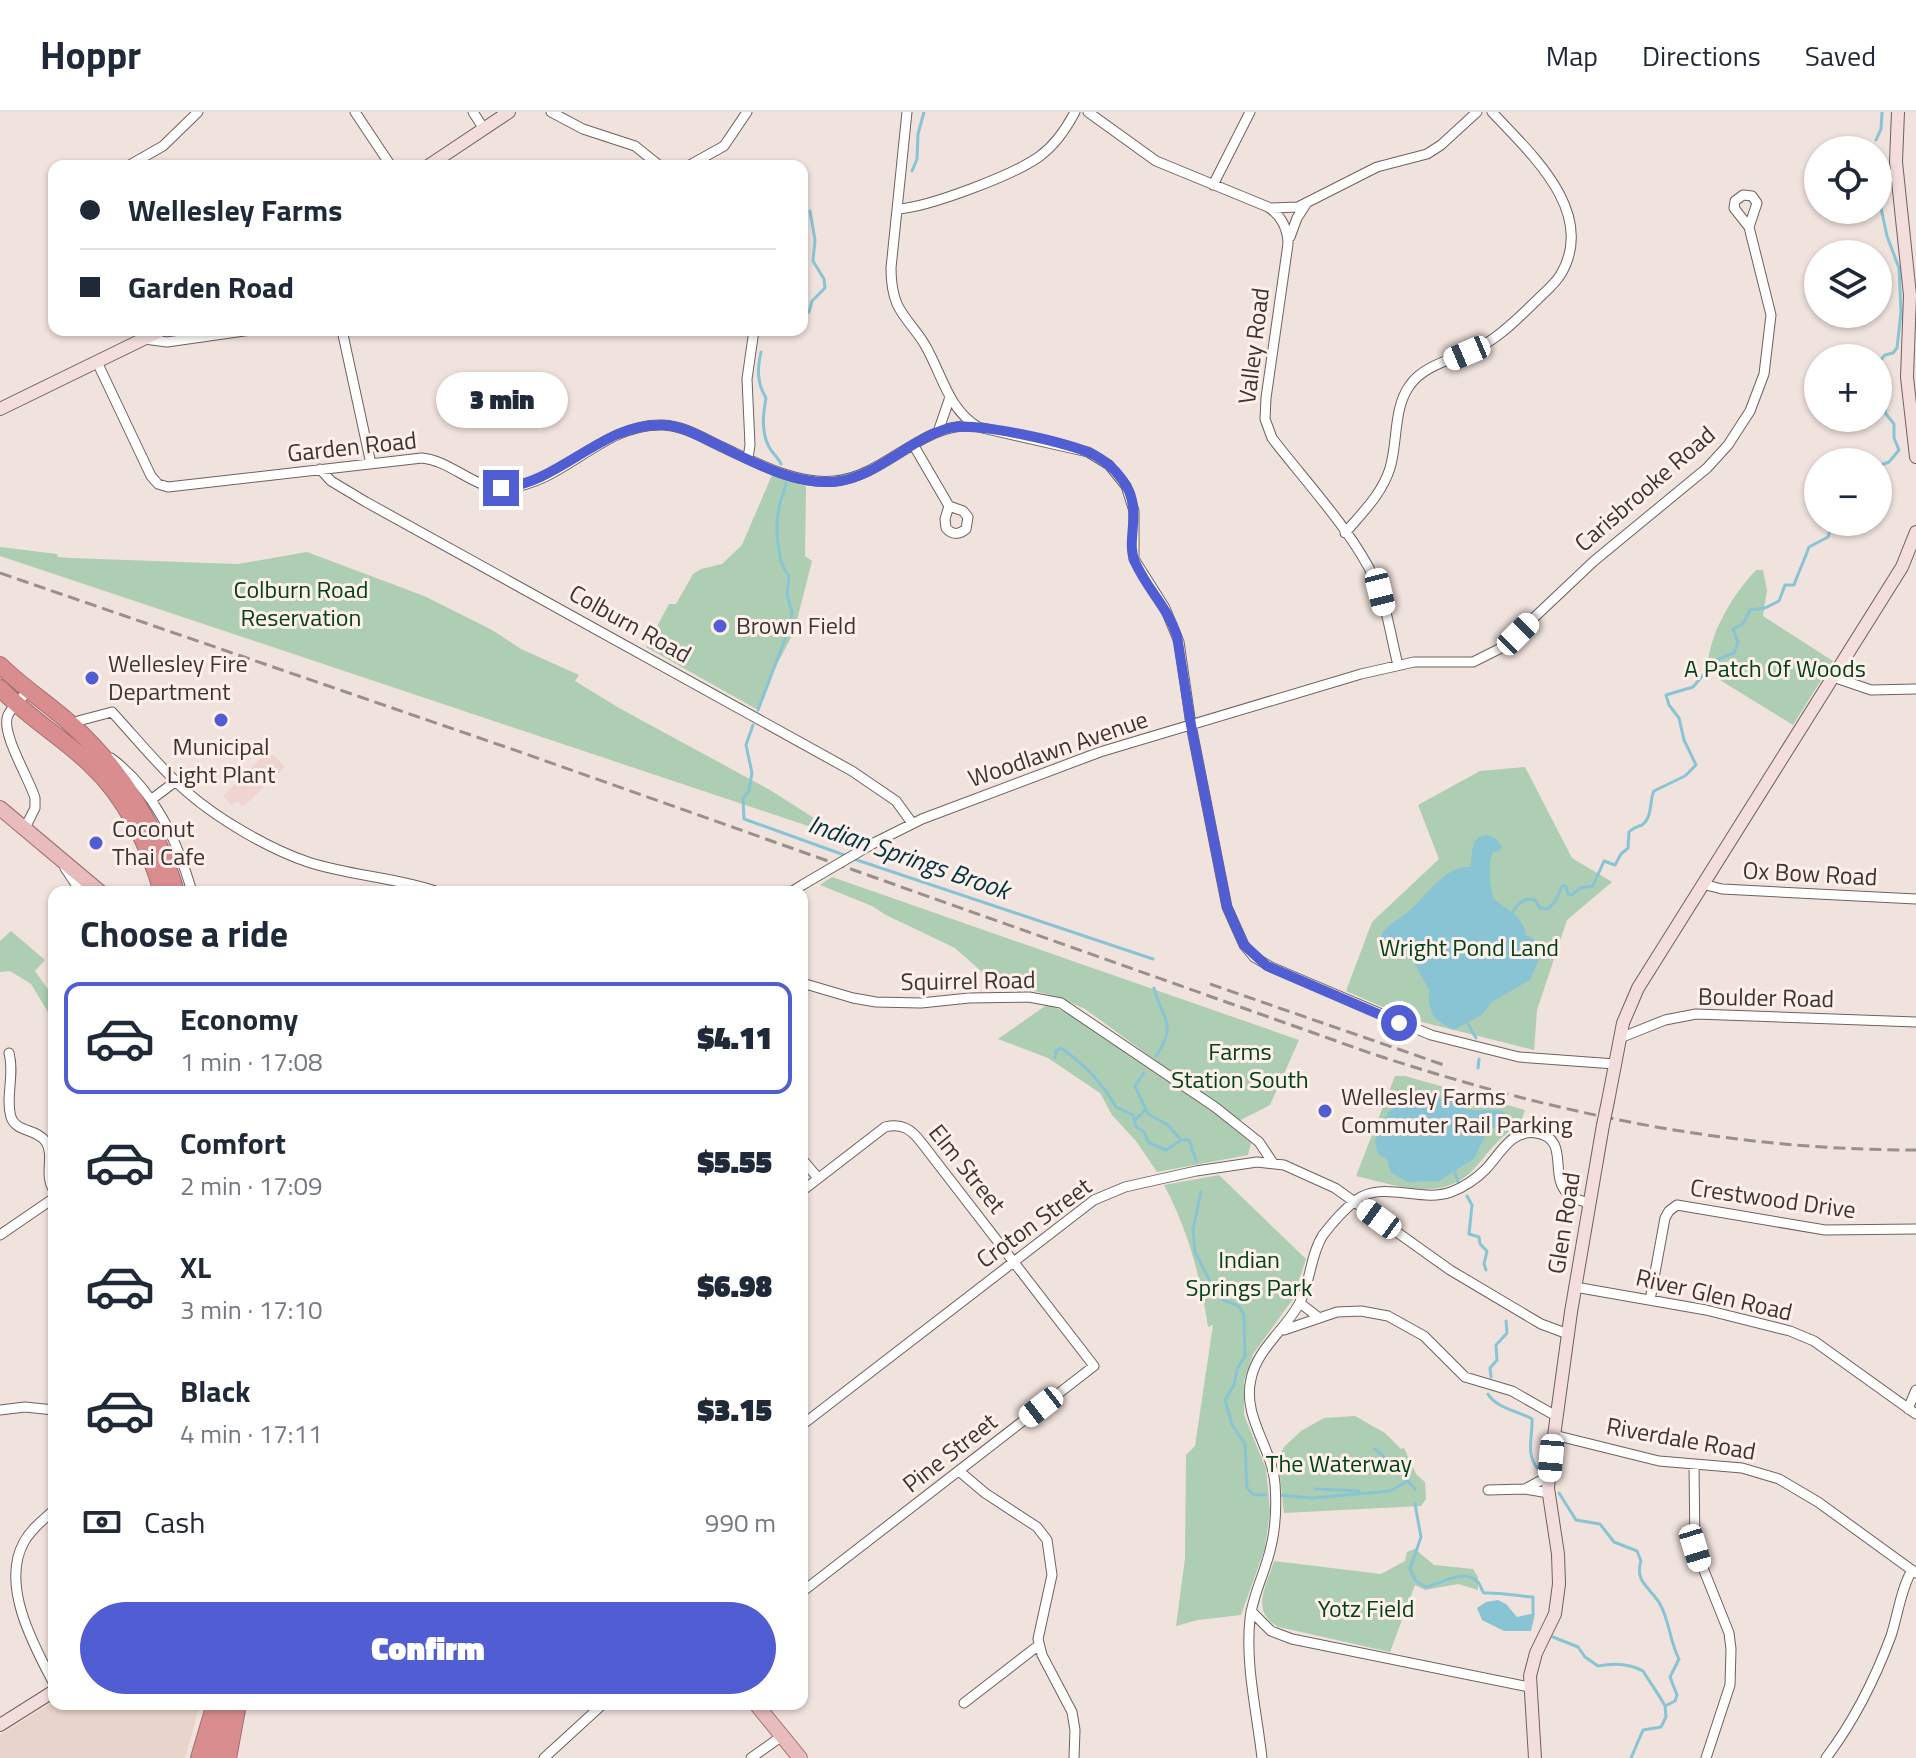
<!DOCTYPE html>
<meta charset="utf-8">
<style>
body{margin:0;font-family:"Titillium Web",sans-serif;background:#f6f6f7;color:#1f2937;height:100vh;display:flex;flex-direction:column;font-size:30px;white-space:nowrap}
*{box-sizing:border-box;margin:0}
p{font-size:26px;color:#747a83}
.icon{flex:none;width:44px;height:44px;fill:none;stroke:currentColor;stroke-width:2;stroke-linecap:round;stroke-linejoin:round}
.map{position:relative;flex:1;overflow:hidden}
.details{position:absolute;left:48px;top:774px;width:760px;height:824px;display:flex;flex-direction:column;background:#fff;border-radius:16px;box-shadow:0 2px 6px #0004}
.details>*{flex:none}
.top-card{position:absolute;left:48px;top:48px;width:760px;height:176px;border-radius:16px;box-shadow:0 2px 6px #0004;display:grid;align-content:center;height:176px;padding:0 32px;background:#fff}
.tools{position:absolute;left:1804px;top:24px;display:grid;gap:16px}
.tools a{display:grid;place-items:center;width:88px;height:88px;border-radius:50%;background:#fff;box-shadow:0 2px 6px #0004;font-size:40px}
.end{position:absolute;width:36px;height:36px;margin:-18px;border:10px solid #505dd3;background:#fff;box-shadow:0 0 0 4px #fff}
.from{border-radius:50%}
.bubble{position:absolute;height:56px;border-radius:28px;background:#fff;box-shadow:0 2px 6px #0004;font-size:26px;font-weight:800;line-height:56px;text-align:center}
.car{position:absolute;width:24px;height:48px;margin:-24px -12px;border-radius:10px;box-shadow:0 0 6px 2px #0007;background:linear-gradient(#fff 24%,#345 0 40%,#fff 0 76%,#345 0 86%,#fff 0)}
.top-card b{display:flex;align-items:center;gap:28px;height:76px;font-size:30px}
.top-card b+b{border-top:2px solid #e0e1e3}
.top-card i{width:20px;height:20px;background:#1f2937}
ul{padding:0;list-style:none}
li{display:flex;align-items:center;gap:24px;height:112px;margin:0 16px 12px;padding:0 16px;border:4px solid transparent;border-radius:16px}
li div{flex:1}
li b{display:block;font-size:30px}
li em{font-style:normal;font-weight:800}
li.selected{border-color:#505dd3}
li>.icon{width:72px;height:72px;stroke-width:1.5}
h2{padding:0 32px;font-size:36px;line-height:96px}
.pay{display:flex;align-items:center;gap:20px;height:88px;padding:0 32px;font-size:30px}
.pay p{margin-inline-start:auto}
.primary-button{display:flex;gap:16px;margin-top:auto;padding:16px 32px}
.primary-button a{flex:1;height:92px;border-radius:48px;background:#505dd3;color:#fff;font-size:32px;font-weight:800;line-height:92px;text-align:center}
header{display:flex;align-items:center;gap:48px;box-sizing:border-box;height:112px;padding:0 40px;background:#fff;border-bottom:2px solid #e0e1e3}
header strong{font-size:38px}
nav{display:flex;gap:44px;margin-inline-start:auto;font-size:28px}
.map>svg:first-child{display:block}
.built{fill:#e9d4cc}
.industrial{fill:#efd4d2}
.green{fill:#adceb2}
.water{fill:#89c4d5}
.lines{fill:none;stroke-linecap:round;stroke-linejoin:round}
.stream{stroke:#89c4d5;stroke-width:3}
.street-casing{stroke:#6e625d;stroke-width:11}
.secondary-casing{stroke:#6e625d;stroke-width:14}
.primary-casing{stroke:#a26e6f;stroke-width:16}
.highway-casing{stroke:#a26e6f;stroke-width:18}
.street{stroke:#fff;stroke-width:9}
.secondary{stroke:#f4dddd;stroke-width:12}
.primary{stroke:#e8bbbc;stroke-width:14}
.highway{stroke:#d98d8f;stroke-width:16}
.rail{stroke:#998f8b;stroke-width:3;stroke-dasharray:12 6;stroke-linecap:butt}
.street-bridge-casing{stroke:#6e625d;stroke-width:11;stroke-linecap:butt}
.secondary-bridge-casing{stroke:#6e625d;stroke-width:14;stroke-linecap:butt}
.street-bridge{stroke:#fff;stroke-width:9}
.secondary-bridge{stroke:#f4dddd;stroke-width:12}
.route{stroke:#505dd3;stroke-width:10}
.poi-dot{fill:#505dd3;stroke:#feefea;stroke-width:3}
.labels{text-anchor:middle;stroke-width:6;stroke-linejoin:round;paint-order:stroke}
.street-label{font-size:24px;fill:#3b3533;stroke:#feefea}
.park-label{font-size:24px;fill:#004318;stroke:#feefea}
.poi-label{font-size:24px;fill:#3b3533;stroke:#feefea;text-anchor:start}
.water-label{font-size:26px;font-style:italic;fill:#003743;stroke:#feefea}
</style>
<header>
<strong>Hoppr</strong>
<nav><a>Map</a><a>Directions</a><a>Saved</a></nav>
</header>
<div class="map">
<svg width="1916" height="1646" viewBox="0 0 1916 1646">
<rect width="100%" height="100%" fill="#f0e2dd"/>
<path class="built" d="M54 1589V1592H200L185 1646H0V1623Z"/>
<path class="industrial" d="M265 642 274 643 285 655 243 695 237 689 232 694 223 684Z"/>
<path class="green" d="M772 363 806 374 805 444 812 449 794 520 769 567 758 598 646 535 669 492H676L693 462 701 457 722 452 742 433Z
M0 435 57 442 58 445 70 446 238 452 307 440 424 484 492 518 521 537 579 563 575 569 619 596 770 678 847 727 0 444Z
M1756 458H1763L1767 478 1763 504 1833 549 1793 613 1720 568 1729 549 1717 555 1708 550C1711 519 1734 481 1756 458Z
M1525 655 1572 746 1612 770 1567 808 1537 898 1534 938 1410 907 1346 879 1372 810 1439 747 1418 693 1480 659Z
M832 765 1299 928 1270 993 1239 1009 1085 897C1058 884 1029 875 999 875L955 836 886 803 872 794 820 773Z
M11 819 45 848 35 859 54 886V910L31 872 10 859 0 860V829Z
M1048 892 1069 902 1216 1002 1251 1031 1248 1043 1157 1060 1136 1029 1112 1003 1100 981 1048 946 998 927Z
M1395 964H1405L1525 998 1520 1013C1499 1024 1490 1039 1475 1056 1442 1092 1396 1073 1356 1064Z
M1219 1063 1306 1147 1293 1187 1253 1242 1244 1269V1303L1266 1357 1270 1399 1265 1436 1241 1503 1198 1508 1176 1514 1185 1446 1186 1343 1195 1334 1213 1213 1208 1215C1201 1166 1188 1118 1164 1073Z
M1355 1304 1385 1321 1401 1337 1404 1336 1416 1362 1425 1370 1426 1387 1421 1394 1284 1401 1278 1345 1285 1334 1301 1319 1324 1306Z
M1415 1437 1434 1453 1473 1457 1478 1465V1478L1458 1472 1425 1478 1415 1473 1390 1540 1279 1515C1249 1500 1267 1473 1274 1449L1381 1462 1405 1449 1407 1440Z"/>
<path class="water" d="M1487 723 1496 727 1502 734 1500 739 1493 740C1487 755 1490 770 1493 786 1506 799 1523 802 1526 823L1534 827 1542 841 1530 868 1492 890 1482 903 1453 918 1434 906 1429 892V878L1413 849 1399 843 1384 847C1382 837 1377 825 1386 817 1393 809 1403 805 1410 798 1428 782 1445 754 1470 755 1474 742 1468 725 1487 723Z
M1415 984C1428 983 1440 986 1452 989 1459 991 1462 996 1469 998 1483 1000 1494 994 1507 1002L1504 1012 1488 1018 1474 1047 1439 1069 1408 1070 1391 1061 1387 1047 1378 1042 1375 1029 1388 1000Z
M1498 1488 1506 1492 1517 1505 1535 1501 1531 1519H1504L1482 1508 1477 1496 1486 1490Z"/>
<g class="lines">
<path class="stream" d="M1876 28 1881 17 1882 0
M1878 54V67
M912 59 917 47 918 22 924 0
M1878 82 1887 124 1899 156 1901 200 1897 236 1893 241 1885 243 1878 251
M802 202 809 200 812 189 825 176 824 167 813 149 815 128 810 99
M768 220 769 218
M761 240C757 258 757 271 766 286 763 302 761 320 769 335 772 341 778 345 781 352
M1878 259 1888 266 1883 277 1884 293 1886 302 1894 312V326L1899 338 1889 350 1878 354
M758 598 790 514 792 500 787 483 789 464C777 452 775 413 779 396 780 387 785 380 786 371
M753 613 746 633 752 661 749 678 743 687 744 707 847 744
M854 747 1153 847
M1513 800C1518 791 1524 785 1535 788L1540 796 1548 797 1556 788 1562 774H1566L1568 782 1572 783 1580 776 1593 774 1604 749 1615 753 1621 742 1628 736 1629 720C1633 716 1637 715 1642 713 1653 705 1649 689 1654 679L1685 664 1696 653 1684 628 1679 606 1669 593 1666 583 1693 575 1716 548 1734 541 1738 530 1733 517 1743 512 1750 498 1765 496 1779 489 1785 473H1794C1799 459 1804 449 1809 435L1828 425 1831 416 1839 410
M1154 876C1161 907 1179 910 1156 944
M1468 912 1476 926
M1055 946 1056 939 1061 936C1084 952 1102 970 1116 995L1133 1003 1136 1015 1144 1020 1149 1031 1166 1038 1181 1028
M1478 956 1479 947
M1144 961 1135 974 1148 1002 1168 1013 1181 1028H1189L1196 1048
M1462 996 1473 982
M1135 1008 1146 997
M1454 1058 1458 1070
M1201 1080 1193 1117 1195 1140 1216 1181 1223 1188 1239 1194 1244 1203 1245 1244 1237 1257 1234 1273 1225 1288 1232 1313 1245 1332 1247 1376 1254 1383H1266
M1467 1084 1472 1093 1469 1122 1479 1125 1480 1132 1487 1139 1484 1152 1486 1158
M1491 1265 1490 1256 1497 1248 1496 1233 1507 1221 1506 1209
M1488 1282C1496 1296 1518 1299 1532 1307 1533 1324 1525 1342 1538 1357
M1375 1337C1388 1347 1397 1357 1408 1369
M1315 1377 1359 1379
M1559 1381 1576 1408 1600 1412 1614 1430 1637 1439 1641 1449C1634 1470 1651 1476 1660 1492 1670 1510 1670 1531 1679 1547L1670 1565 1677 1583 1675 1589 1665 1594 1666 1605 1661 1615 1643 1618 1631 1646
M1280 1383 1312 1386 1390 1379 1408 1369 1415 1377
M1415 1392 1421 1425 1410 1457 1416 1469 1426 1475C1440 1472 1465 1456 1478 1470 1481 1473 1481 1478 1484 1481 1501 1480 1516 1484 1533 1485V1502
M1553 1525 1578 1535 1585 1545 1598 1554C1613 1551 1629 1551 1643 1559 1651 1572 1658 1581 1665 1594"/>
<g class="street-casing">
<path id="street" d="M355 0 391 54
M473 0 484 17
M551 0 583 17 635 34 660 54
M907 0 891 156C891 169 892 180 897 192 904 207 917 219 925 233 942 262 948 297 978 315L1088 340 1109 353 1126 374 1134 399V447L1165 496 1179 530 1191 613 1227 795 1244 833 1254 845 1271 855 1431 923 1519 945 1615 952
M1088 0 1156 49 1268 95C1281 103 1288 117 1288 132L1266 286 1265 307 1272 326C1305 369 1353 420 1375 468 1387 494 1391 526 1398 553
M128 54 163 34 198 0
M688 54 724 34 747 0
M1213 73 1250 0
M1271 96 1298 95 1377 55 1427 42 1441 33 1477 0
M898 97C929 95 1014 63 1040 44 1055 33 1066 17 1075 0
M1290 125 1297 106 1306 92
M342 218 371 352
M144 227 167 230 251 218
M97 250 151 364 158 372 168 375 422 346C453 349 475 379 507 376 565 371 602 311 663 313 684 314 701 325 720 334 755 350 795 373 835 369 886 364 923 309 975 314
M938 320 950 285
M914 334 949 394 963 399 968 405 966 417C959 423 952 423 946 416L945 407 949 394
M748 346 750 333 747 267 754 218
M320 357 331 369 366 390 852 659 896 689 912 711
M1345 421C1362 401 1382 382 1390 356 1398 330 1393 296 1410 273 1426 250 1462 246 1485 232 1504 221 1520 204 1536 189 1545 180 1555 172 1561 162 1597 100 1531 42 1492 0
M1833 565 1871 578 1916 577
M70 616 78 609 112 600C136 626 160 656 187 680 218 707 269 737 308 750 350 764 396 765 438 780
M111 646C155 679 177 728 192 780
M152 687 176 669
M25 716 35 696V686C29 666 0 620 8 603 13 593 22 586 29 578
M874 731 922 707 1100 640 1361 562 1414 550H1473L1503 535 1594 449 1707 356 1728 333 1750 299 1764 262 1771 203 1749 115 1734 96 1735 89 1743 83 1752 84 1757 91 1749 115
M65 756 81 780
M1702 772 1722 777 1916 787
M791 780 804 772
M802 871 853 886 876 890 921 891 969 886 1029 885 1061 891 1215 995 1259 1030 1273 1051
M1620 926 1665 908 1696 902 1916 910
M9 941C15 963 5 985 11 1005 16 1021 37 1016 46 1030 55 1045 43 1061 54 1079
M802 1047 818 1066
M802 1079 885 1015C902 1011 911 1017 921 1030L1094 1254 802 1480
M0 1123 54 1086
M1575 1175 1706 1198 1790 1219 1814 1229 1916 1302
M1650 1188 1665 1106 1669 1099 1677 1093 1825 1118 1916 1117
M1300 1191 1318 1205
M1284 1218 1337 1200 1361 1199 1388 1204 1424 1224 1465 1265 1512 1279 1556 1304
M1908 1297 1916 1278
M0 1298 25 1295 54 1298
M802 1313 1094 1088 1125 1075 1196 1059 1257 1050 1284 1053 1335 1076 1450 1158 1541 1212 1568 1222
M1554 1323 1659 1349 1742 1356 1779 1367 1818 1390 1916 1461
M1694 1353 1695 1436 1729 1521 1731 1537 1730 1573 1706 1646
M959 1359 985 1381 1037 1415 1047 1428 1052 1463 1038 1527 1042 1543 1072 1600 1075 1618 1074 1646
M1525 1377 1549 1364
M1488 1378 1525 1377 1549 1381
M54 1398C44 1407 31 1417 24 1430 0 1473 34 1534 54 1572
M1251 1499 1271 1519 1292 1527 1529 1575
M964 1591 1039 1533
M544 1646 603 1592
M751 1646 782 1624
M1262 1646C1257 1601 1245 1552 1250 1507 1252 1487 1261 1469 1267 1449 1275 1425 1277 1398 1275 1372 1272 1335 1242 1305 1251 1267 1257 1237 1285 1218 1299 1192 1311 1170 1310 1143 1323 1123 1332 1111 1345 1097 1356 1088 1383 1068 1421 1091 1451 1080 1464 1075 1476 1067 1486 1057 1501 1041 1511 1017 1537 1021 1570 1027 1549 1063 1567 1081 1572 1087 1581 1088 1588 1091
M1826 1646C1854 1609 1875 1567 1891 1524 1898 1502 1901 1477 1912 1458"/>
</g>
<g class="secondary-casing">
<path id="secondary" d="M1898 0 1896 50 1910 183 1907 265 1916 345
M428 54 509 0
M0 297 162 218
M1608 989 1623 911 1638 876 1902 455 1916 420
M0 1613 54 1579
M1535 1646 1530 1564 1536 1541 1555 1502 1559 1472 1558 1442 1548 1376 1551 1346 1571 1200 1603 1013"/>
</g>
<g class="primary-casing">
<path id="primary" d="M0 696 100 780
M756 1592 800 1646"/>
</g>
<g class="highway-casing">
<path id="highway" d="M0 553C22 575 49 592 72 613 121 657 158 717 176 780
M0 576C27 605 62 625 90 652 126 685 149 734 162 780
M199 1646 215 1592
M213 1646 228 1592
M228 1646 238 1592"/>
</g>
<use href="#street" class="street"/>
<use href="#secondary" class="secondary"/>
<use href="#primary" class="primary"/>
<use href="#highway" class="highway"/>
<path class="rail" d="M0 461 526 642 1373 942C1553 1001 1726 1038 1916 1038
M1210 872 1444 953"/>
<g class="street-bridge-casing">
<path id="street-bridge" d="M804 772 874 731"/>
</g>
<g class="secondary-bridge-casing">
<path id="secondary-bridge" d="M1603 1013 1608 989"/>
</g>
<use href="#street-bridge" class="street-bridge"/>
<use href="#secondary-bridge" class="secondary-bridge"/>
</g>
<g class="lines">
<path class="route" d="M501 376C561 371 601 311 663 313 682 314 697 323 714 331 751 349 798 376 840 369 880 362 910 327 949 316 972 309 1074 331 1096 344 1110 352 1122 365 1129 379 1140 405 1126 430 1135 450 1147 477 1168 496 1177 524L1191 613 1227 795 1244 833 1267 854 1399 911"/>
</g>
<g class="poi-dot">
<circle cx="720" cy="514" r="8"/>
<circle cx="92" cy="566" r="8"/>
<circle cx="221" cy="608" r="8"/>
<circle cx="96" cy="731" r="8"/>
<circle cx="1325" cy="999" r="8"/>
</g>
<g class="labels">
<g class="street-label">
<text transform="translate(1254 234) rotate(-83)" y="8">Valley Road</text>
<text transform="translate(352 335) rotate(-6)" y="8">Garden Road</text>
<text transform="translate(1645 377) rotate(-41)" y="8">Carisbrooke Road</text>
<text transform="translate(630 512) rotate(29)" y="8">Colburn Road</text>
<text transform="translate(1058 637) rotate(-19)" y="8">Woodlawn Avenue</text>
<text transform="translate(1810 762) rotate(3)" y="8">Ox Bow Road</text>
<text transform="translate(968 869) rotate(-1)" y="8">Squirrel Road</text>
<text transform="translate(1766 886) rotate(1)" y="8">Boulder Road</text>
<text transform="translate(967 1057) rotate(51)" y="8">Elm Street</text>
<text transform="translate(1773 1087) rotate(8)" y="8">Crestwood Drive</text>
<text transform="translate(1034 1111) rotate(-36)" y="8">Croton Street</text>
<text transform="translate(1564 1111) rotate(-81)" y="8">Glen Road</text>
<text transform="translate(1714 1183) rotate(13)" y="8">River Glen Road</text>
<text transform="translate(1681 1327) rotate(10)" y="8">Riverdale Road</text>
<text transform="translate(950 1341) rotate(-38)" y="8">Pine Street</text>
</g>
<g class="park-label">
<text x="301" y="486">Colburn Road<tspan x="301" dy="28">Reservation</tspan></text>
<text x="1775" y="565">A Patch Of Woods</text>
<text x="1469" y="844">Wright Pond Land</text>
<text x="1240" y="948">Farms<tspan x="1240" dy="28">Station South</tspan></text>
<text x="1249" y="1156">Indian<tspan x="1249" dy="28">Springs Park</tspan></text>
<text x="1339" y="1360">The Waterway</text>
<text x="1366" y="1505">Yotz Field</text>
</g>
<g class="poi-label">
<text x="736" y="522">Brown Field</text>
<text x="108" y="560">Wellesley Fire<tspan x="108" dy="28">Department</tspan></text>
<text x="221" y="643" text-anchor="middle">Municipal<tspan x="221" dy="28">Light Plant</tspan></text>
<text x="112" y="725">Coconut<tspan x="112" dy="28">Thai Cafe</tspan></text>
<text x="1341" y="993">Wellesley Farms<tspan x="1341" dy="28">Commuter Rail Parking</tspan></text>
</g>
<g class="water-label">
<text transform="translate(909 745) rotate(19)" y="9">Indian Springs Brook</text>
</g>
</g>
</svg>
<div class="tools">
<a><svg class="icon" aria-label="locate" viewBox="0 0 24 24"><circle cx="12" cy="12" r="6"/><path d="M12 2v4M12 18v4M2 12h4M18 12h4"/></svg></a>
<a><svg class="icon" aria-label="layers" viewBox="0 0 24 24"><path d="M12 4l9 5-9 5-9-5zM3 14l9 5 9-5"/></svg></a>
<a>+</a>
<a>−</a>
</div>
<i class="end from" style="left:1399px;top:911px"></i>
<i class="end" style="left:501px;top:376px"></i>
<div class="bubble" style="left:436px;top:260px;width:132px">3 min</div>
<i class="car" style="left:1467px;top:241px;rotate:247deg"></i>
<i class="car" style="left:1380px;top:480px;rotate:166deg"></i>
<i class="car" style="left:1518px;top:522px;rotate:45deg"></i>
<i class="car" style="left:1379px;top:1107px;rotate:306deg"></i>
<i class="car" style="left:1041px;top:1295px;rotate:232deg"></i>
<i class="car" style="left:1551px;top:1346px;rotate:185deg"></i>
<i class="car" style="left:1695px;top:1436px;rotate:163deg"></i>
<div class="top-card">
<b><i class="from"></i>Wellesley Farms</b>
<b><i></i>Garden Road</b>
</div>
<section class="details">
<h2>Choose a ride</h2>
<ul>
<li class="selected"><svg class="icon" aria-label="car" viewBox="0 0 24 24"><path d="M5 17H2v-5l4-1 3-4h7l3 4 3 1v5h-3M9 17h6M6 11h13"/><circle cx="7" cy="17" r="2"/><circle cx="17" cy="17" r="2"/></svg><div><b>Economy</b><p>1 min · 17:08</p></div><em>$4.11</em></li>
<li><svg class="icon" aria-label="car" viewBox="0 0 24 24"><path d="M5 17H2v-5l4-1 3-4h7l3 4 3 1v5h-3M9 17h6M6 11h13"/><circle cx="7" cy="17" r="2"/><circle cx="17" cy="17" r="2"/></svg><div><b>Comfort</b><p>2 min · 17:09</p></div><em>$5.55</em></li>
<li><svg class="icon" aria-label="car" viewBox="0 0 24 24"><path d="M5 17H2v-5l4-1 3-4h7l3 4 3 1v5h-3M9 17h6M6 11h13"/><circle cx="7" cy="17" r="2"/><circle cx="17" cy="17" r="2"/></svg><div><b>XL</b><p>3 min · 17:10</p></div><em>$6.98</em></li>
<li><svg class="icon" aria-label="car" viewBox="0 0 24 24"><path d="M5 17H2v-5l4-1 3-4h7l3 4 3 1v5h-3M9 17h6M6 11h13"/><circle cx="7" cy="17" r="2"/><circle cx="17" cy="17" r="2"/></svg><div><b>Black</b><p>4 min · 17:11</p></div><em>$3.15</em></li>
</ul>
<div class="pay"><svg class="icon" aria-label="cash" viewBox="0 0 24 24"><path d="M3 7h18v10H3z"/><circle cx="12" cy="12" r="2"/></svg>Cash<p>990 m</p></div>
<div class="primary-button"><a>Confirm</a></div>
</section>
</div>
